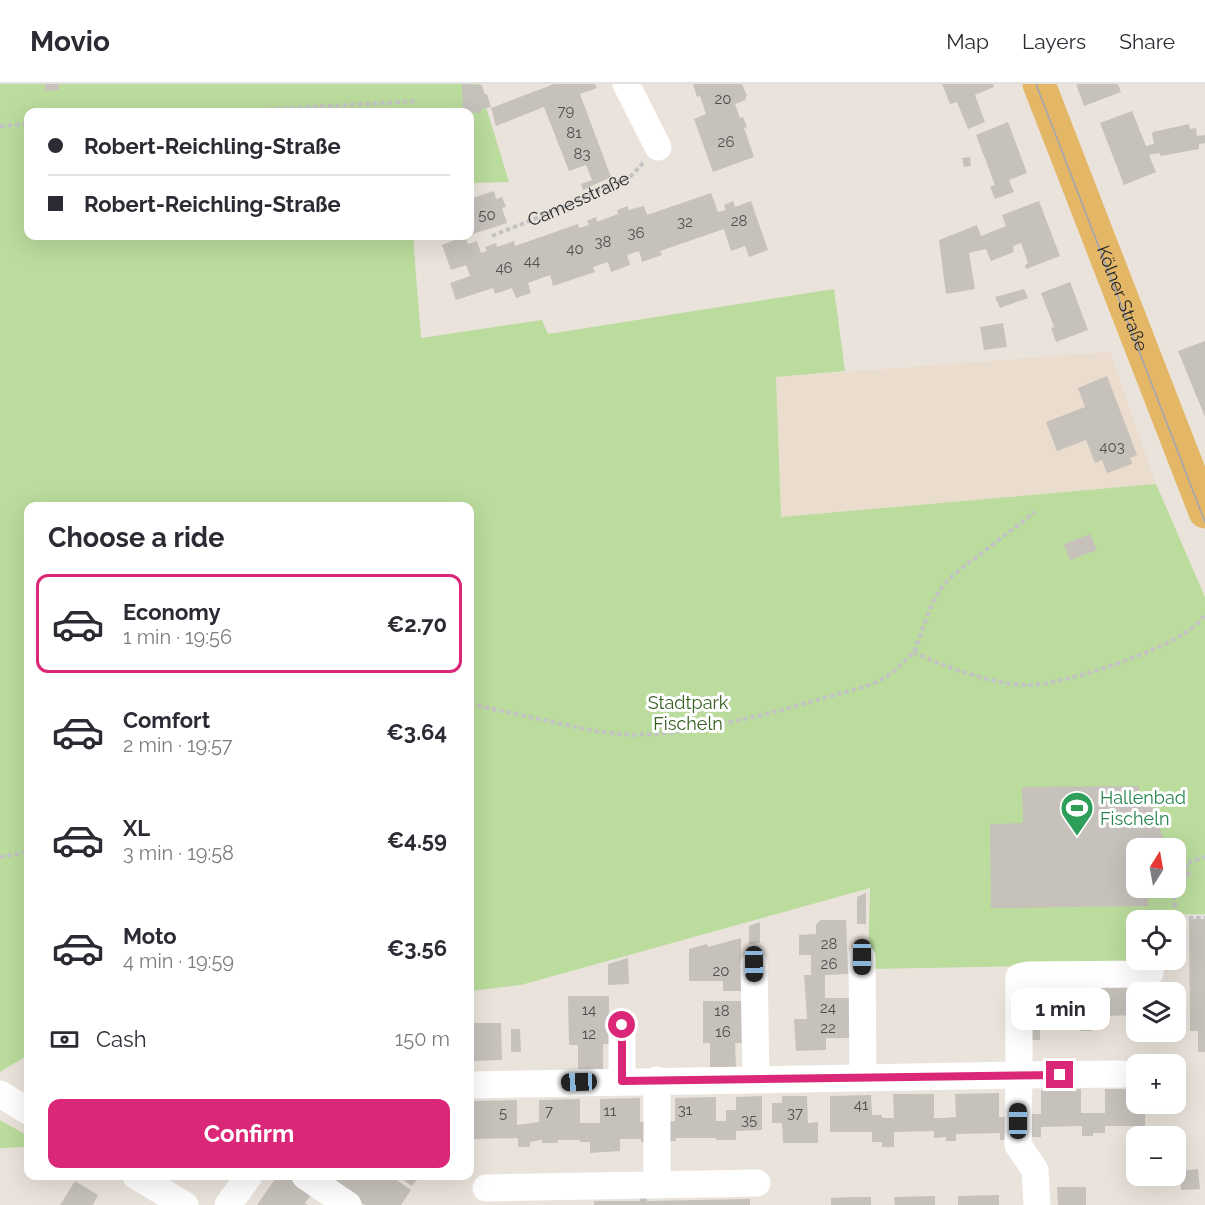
<!DOCTYPE html>
<meta charset="utf-8">
<style>
body{margin:0;font-family:Raleway,sans-serif;background:#f2f2f3;color:#2b2b33;height:100vh;display:flex;flex-direction:column;font-size:22px;white-space:nowrap}
*{box-sizing:border-box;margin:0}
p{font-size:20px;color:#7c7c81}
.icon{flex:none;width:33px;height:33px;fill:none;stroke:currentColor;stroke-width:2;stroke-linecap:round;stroke-linejoin:round}
.map{position:relative;flex:1;overflow:hidden}
.panel{position:absolute;left:24px;top:418px;width:450px;height:678px;display:flex;flex-direction:column;background:#fff;border-radius:12px;box-shadow:0 6px 24px #0002}
.panel>*{flex:none}
.hud{position:absolute;left:24px;top:24px;width:450px;height:132px;border-radius:12px;box-shadow:0 6px 24px #0002;display:grid;align-content:center;height:132px;padding:0 24px;background:#fff}
.needle{width:39px;rotate:11deg}
.controls{position:absolute;left:1126px;top:754px;display:grid;gap:12px}
.controls a{display:grid;place-items:center;width:60px;height:60px;border-radius:12px;background:#fff;box-shadow:0 6px 24px #0002;font-size:30px}
.end{position:absolute;width:27px;height:27px;margin:-14px;border:8px solid #db2777;background:#fff;box-shadow:0 0 0 3px #fff}
.from{border-radius:50%}
.bubble{position:absolute;height:42px;border-radius:12px;background:#fff;box-shadow:0 6px 24px #0002;font-size:20px;font-weight:700;line-height:42px;text-align:center}
.car{position:absolute;width:18px;height:36px;margin:-18px -9px;border-radius:8px;box-shadow:0 0 4px 2px #0007;background:linear-gradient(#222 24%,#8ab4d8 0 40%,#222 0 76%,#8ab4d8 0 86%,#222 0)}
.hud b{display:flex;align-items:center;gap:21px;height:57px;font-size:22px}
.hud b+b{border-top:2px solid #e1e1e2}
.hud i{width:15px;height:15px;background:#2b2b33}
ul{padding:0;list-style:none}
li{display:flex;align-items:center;gap:18px;height:99px;margin:0 12px 9px;padding:0 12px;border:3px solid transparent;border-radius:12px}
li div{flex:1}
li b{display:block;font-size:22px}
li em{font-style:normal;font-weight:700}
li.selected{border-color:#db2777}
li>.icon{width:54px;height:54px;stroke-width:1.5}
h2{padding:0 24px;font-size:27px;line-height:72px}
.pay{display:flex;align-items:center;gap:15px;height:66px;padding:0 24px;font-size:22px}
.pay p{margin-inline-start:auto}
.primary-button{display:flex;gap:12px;margin-top:auto;padding:12px 24px}
.primary-button a{flex:1;height:69px;border-radius:12px;background:#db2777;color:#fff;font-size:24px;font-weight:700;line-height:69px;text-align:center}
header{display:flex;align-items:center;gap:36px;box-sizing:border-box;height:84px;padding:0 30px;background:#fff;border-bottom:2px solid #e1e1e2}
header strong{font-size:28px}
nav{display:flex;gap:33px;margin-inline-start:auto;font-size:21px}
.map>svg:first-child{display:block}
.education{fill:#ebddcd}
.green{fill:#bbdc9d;fill-rule:evenodd}
.building{fill:#c6c1bb}
.lines{fill:none;stroke-linecap:round;stroke-linejoin:round}
.path{stroke:#c3c3c3;stroke-width:4;stroke-dasharray:4.5 3;stroke-linecap:butt}
.minor{stroke:#fff;stroke-width:27}
.major{stroke:#e4b767;stroke-width:33}
.tram{stroke:#a0a5b2;stroke-width:1.5}
.route{stroke:#db2777;stroke-width:8}
.labels{text-anchor:middle;stroke-width:6;stroke-linejoin:round;paint-order:stroke}
.number-label{font-size:15px;fill:#504f4e}
.street-label{font-size:18px;fill:#292929;stroke:#fff}
.park-label{font-size:18px;fill:#366020;stroke:#fff}
.leisure-label{font-size:18px;fill:#27864d;stroke:#fff;text-anchor:start}
</style>
<header>
<strong>Movio</strong>
<nav><a>Map</a><a>Layers</a><a>Share</a></nav>
</header>
<div class="map">
<svg width="1205" height="1121" viewBox="0 0 1205 1121">
<rect width="100%" height="100%" fill="#eae3dc"/>
<path class="education" d="M1110 268 1156 400 781 433 776 293Z"/>
<path class="green" d="M0 0H479L509 98 470 99V28H28V152H413L421 254 542 236 548 250 834 205 845 287 776 293 781 433 1156 400 1205 513V830L1149 831 1148 837H1137V876H1143L1142 880 868 885 870 804 521 901 470 907V423H28V971L0 988ZM1137 765H1176V804H1137Z
M0 1036 28 1052V1063L0 1064Z"/>
<path class="building" d="M45 0H59V6L45 7Z
M462 0 482 1 485 11 487 10 491 23 481 25V29L463 28Z
M554 0H595L597 4 580 10 611 93 583 106 581 100 592 96 586 81 569 87 544 23 496 42 491 24Z
M693 0H742L747 12 745 13 746 16 735 20 740 34 743 33 747 43 744 44 754 73 713 88 694 35 706 30 700 12 697 13Z
M942 0H993L994 3 975 11 985 38 968 45 957 18 950 20Z
M1076 0H1118L1121 8 1084 22Z
M1132 27 1146 62 1154 60 1152 50 1153 48 1189 40 1190 45 1196 44 1197 52 1205 51V59L1199 60V65L1161 72 1159 69 1149 71 1156 88 1124 101 1100 39Z
M1008 38 1027 89 1009 96 1014 108 995 115 990 103 995 101 976 51Z
M970 73 971 82 964 83 962 74Z
M494 107 496 115 502 113 506 123 502 124 507 139 470 151V115Z
M711 109 718 128 726 126 724 121 733 117 735 123 751 117 768 166 749 173 745 162 731 167 724 145 660 167 662 171 642 178 639 167 627 171 630 181 611 188 608 178 593 183 595 188 553 202 550 191 528 199 531 209 516 214 512 204 495 210 493 204 456 216 450 199 470 192 466 181 451 186 442 161 455 156 453 152H465L468 160 477 157 481 169 487 167 485 163 496 159 497 163 514 157 515 162 578 140 579 144 589 141 587 137 596 133 597 138 618 130 617 126 628 122V126L644 122 647 131Z
M1039 117 1060 172 1026 185 1025 181 1028 179 1021 159 1013 162 1014 168 991 177 986 165 969 169 975 205 946 210 939 156 977 141 981 152 1006 142 1002 131Z
M1070 198 1088 246 1056 258 1051 244 1054 243 1041 209Z
M1024 205 1028 214 1000 224 995 213Z
M1003 239 1007 263 984 266 980 243Z
M1205 257V333L1178 267Z
M1107 292 1137 371 1130 374 1132 380 1107 389 1102 376 1095 379 1086 356 1057 367 1046 338 1085 323 1078 304Z
M1090 450 1097 466 1070 476 1064 460Z
M1139 702 1140 722 1152 721 1167 765H1137V804H1148V822L991 824 990 740 1023 739 1022 703Z
M866 809V840H857V813Z
M1189 835H1205V968H1198V947H1190Z
M820 836H846L848 890 825 891V914H849V954H826V966L796 967 794 935H807L804 891H811V871H799V851L816 850V841Z
M760 838V859L749 860V842Z
M741 854V907H723V897H689V865L707 860 708 863Z
M628 874 629 900 608 901V880Z
M1137 902V931L1102 932 1101 903Z
M1079 903 1080 927 1092 926V947H1080V940L1040 941V956H1029V929H1040L1039 904Z
M568 912H609V960H603V985H578V961H569Z
M703 917H741L742 959H735L736 983H710V959H703Z
M470 939H501L502 976 470 977Z
M511 945H520L521 968H511Z
M1081 1005V1029H1105V1005H1137V1020H1145V1042H1105V1049H1093V1052H1082V1042L1041 1043V1053H1032L1031 1030H1041V1006Z
M999 1009V1033H1009L1010 1056H1000V1049L956 1050V1057H946V1053L934 1054V1047L894 1048V1063H882V1058H872V1048H830V1012L871 1011 872 1031H882V1034H894L893 1010H934V1034H945L956 1033 955 1010Z
M762 1012V1046L736 1047V1056H716V1054H676V1057H666L665 1038 675 1037V1014L716 1013V1037H726V1026H736V1013Z
M782 1012H807L808 1039 818 1038V1059H783L782 1039H772V1019H782Z
M640 1014V1038H650L651 1058H641V1055H620V1067L590 1069V1058H580V1056H558V1059H542V1056H540L530 1058V1063H518V1054L470 1055V1017L517 1016V1041L539 1038V1016L580 1015V1039H600V1015Z
M1198 1085 1200 1105 1181 1106 1180 1087Z
M277 1092H289L313 1108 305 1119 308 1121H257Z
M338 1092H391L411 1106 401 1121H365L333 1100Z
M397 1092H420L412 1102Z
M75 1097 98 1111 93 1121H60Z
M1057 1103H1086V1121H1058Z
M640 1110H647V1117L750 1115V1121H594V1117H640Z
M999 1111V1121H958V1112Z
M935 1112V1121H895L894 1113Z
M851 1113H871V1121H831V1114Z"/>
<g class="lines">
<g class="path">
<path d="M223 28 417 17"/>
<path d="M0 42 28 40"/>
<path id="s1" d="M492 152 559 125 631 92 643 79"/>
<path d="M914 568C944 583 995 601 1028 601 1064 601 1159 568 1188 547 1194 543 1200 537 1205 531"/>
<path d="M470 620 594 647 631 651 668 649 716 641 763 631 860 604 877 598 892 589 914 568 932 520 941 504 953 491 1035 428"/>
<path d="M0 773 28 768"/>
<path d="M1176 799 1189 792 1186 779 1205 773"/>
<path d="M1173 804 1176 834"/>
<path d="M1159 837 1176 834H1205"/>
</g>
<path class="minor" d="M626 0 658 63
M862 873 863 994
M754 880 756 996
M1122 990 1019 991V893L1027 891 1144 890 1150 889 1152 876
M657 996V1100
M622 997V941
M470 1001 1019 991 1018 1061 1035 1086 1037 1121
M0 1010 28 1027
M136 1092 185 1121
M305 1092 348 1121
M486 1104 757 1099
M228 1121 249 1092"/>
<path class="major" id="s2" d="M1039 0 1205 428"/>
<path class="tram" d="M1036 0 1205 438"/>
</g>
<g class="lines">
<path class="route" d="M622 941V997L1060 991"/>
</g>
<defs>
<g id="stadium-pin" transform="scale(1.725)"><path d="M0 17L-7.5 6A9.5 9.5 0 1 1 7.5 6Z" fill="#2e9e5b" stroke="#fff"/><path d="M0-5a6.5 5 0 1 0 0 10a6.5 5 0 1 0 0-10ZM-3.5-1.8h7v3.6h-7Z" fill="#fff"/></g>
</defs>
<g fill-rule="evenodd">
<use href="#stadium-pin" x="1077" y="724"/>
</g>
<g class="labels">
<g class="number-label">
<text x="723" y="20">20</text>
<text x="566" y="32">79</text>
<text x="574" y="54">81</text>
<text x="726" y="63">26</text>
<text x="582" y="75">83</text>
<text x="487" y="136">50</text>
<text x="739" y="142">28</text>
<text x="685" y="143">32</text>
<text x="636" y="154">36</text>
<text x="603" y="163">38</text>
<text x="575" y="170">40</text>
<text x="532" y="182">44</text>
<text x="504" y="189">46</text>
<text x="1112" y="368">403</text>
<text x="829" y="865">28</text>
<text x="829" y="885">26</text>
<text x="721" y="892">20</text>
<text x="828" y="929">24</text>
<text x="589" y="931">14</text>
<text x="722" y="932">18</text>
<text x="828" y="949">22</text>
<text x="723" y="953">16</text>
<text x="589" y="955">12</text>
<text x="861" y="1026">41</text>
<text x="685" y="1031">31</text>
<text x="549" y="1032">7</text>
<text x="610" y="1032">11</text>
<text x="503" y="1034">5</text>
<text x="795" y="1034">37</text>
<text x="749" y="1041">35</text>
</g>
<g class="street-label">
<text dy="6" stroke="none"><textPath href="#s1" startOffset="94">Camesstraße</textPath></text>
<text dy="6" stroke="none"><textPath href="#s2" startOffset="230">Kölner Straße</textPath></text>
</g>
<g class="park-label">
<text x="688" y="625">Stadtpark<tspan x="688" dy="21">Fischeln</tspan></text>
</g>
<g class="leisure-label">
<text x="1100" y="720">Hallenbad<tspan x="1100" dy="21">Fischeln</tspan></text>
</g>
</g>
</svg>
<div class="controls">
<a><svg class="needle" viewBox="-14 -14 28 28"><path d="M0-13l5 13h-10z" fill="#e53935"/><path d="M0 13l5-13h-10z" fill="#7c7c81"/></svg></a>
<a><svg class="icon" aria-label="locate" viewBox="0 0 24 24"><circle cx="12" cy="12" r="6"/><path d="M12 2v4M12 18v4M2 12h4M18 12h4"/></svg></a>
<a><svg class="icon" aria-label="layers" viewBox="0 0 24 24"><path d="M12 4l9 5-9 5-9-5zM3 14l9 5 9-5"/></svg></a>
<a>+</a>
<a>−</a>
</div>
<i class="end from" style="left:622px;top:941px"></i>
<i class="end" style="left:1060px;top:991px"></i>
<div class="bubble" style="left:1011px;top:904px;width:99px">1 min</div>
<i class="car" style="left:862px;top:873px;rotate:180deg"></i>
<i class="car" style="left:754px;top:880px;rotate:179deg"></i>
<i class="car" style="left:579px;top:998px;rotate:268deg"></i>
<i class="car" style="left:1018px;top:1037px;rotate:0deg"></i>
<div class="hud">
<b><i class="from"></i>Robert-Reichling-Straße</b>
<b><i></i>Robert-Reichling-Straße</b>
</div>
<section class="panel">
<h2>Choose a ride</h2>
<ul>
<li class="selected"><svg class="icon" aria-label="car" viewBox="0 0 24 24"><path d="M5 17H2v-5l4-1 3-4h7l3 4 3 1v5h-3M9 17h6M6 11h13"/><circle cx="7" cy="17" r="2"/><circle cx="17" cy="17" r="2"/></svg><div><b>Economy</b><p>1 min · 19:56</p></div><em>€2.70</em></li>
<li><svg class="icon" aria-label="car" viewBox="0 0 24 24"><path d="M5 17H2v-5l4-1 3-4h7l3 4 3 1v5h-3M9 17h6M6 11h13"/><circle cx="7" cy="17" r="2"/><circle cx="17" cy="17" r="2"/></svg><div><b>Comfort</b><p>2 min · 19:57</p></div><em>€3.64</em></li>
<li><svg class="icon" aria-label="car" viewBox="0 0 24 24"><path d="M5 17H2v-5l4-1 3-4h7l3 4 3 1v5h-3M9 17h6M6 11h13"/><circle cx="7" cy="17" r="2"/><circle cx="17" cy="17" r="2"/></svg><div><b>XL</b><p>3 min · 19:58</p></div><em>€4.59</em></li>
<li><svg class="icon" aria-label="car" viewBox="0 0 24 24"><path d="M5 17H2v-5l4-1 3-4h7l3 4 3 1v5h-3M9 17h6M6 11h13"/><circle cx="7" cy="17" r="2"/><circle cx="17" cy="17" r="2"/></svg><div><b>Moto</b><p>4 min · 19:59</p></div><em>€3.56</em></li>
</ul>
<div class="pay"><svg class="icon" aria-label="cash" viewBox="0 0 24 24"><path d="M3 7h18v10H3z"/><circle cx="12" cy="12" r="2"/></svg>Cash<p>150 m</p></div>
<div class="primary-button"><a>Confirm</a></div>
</section>
</div>
